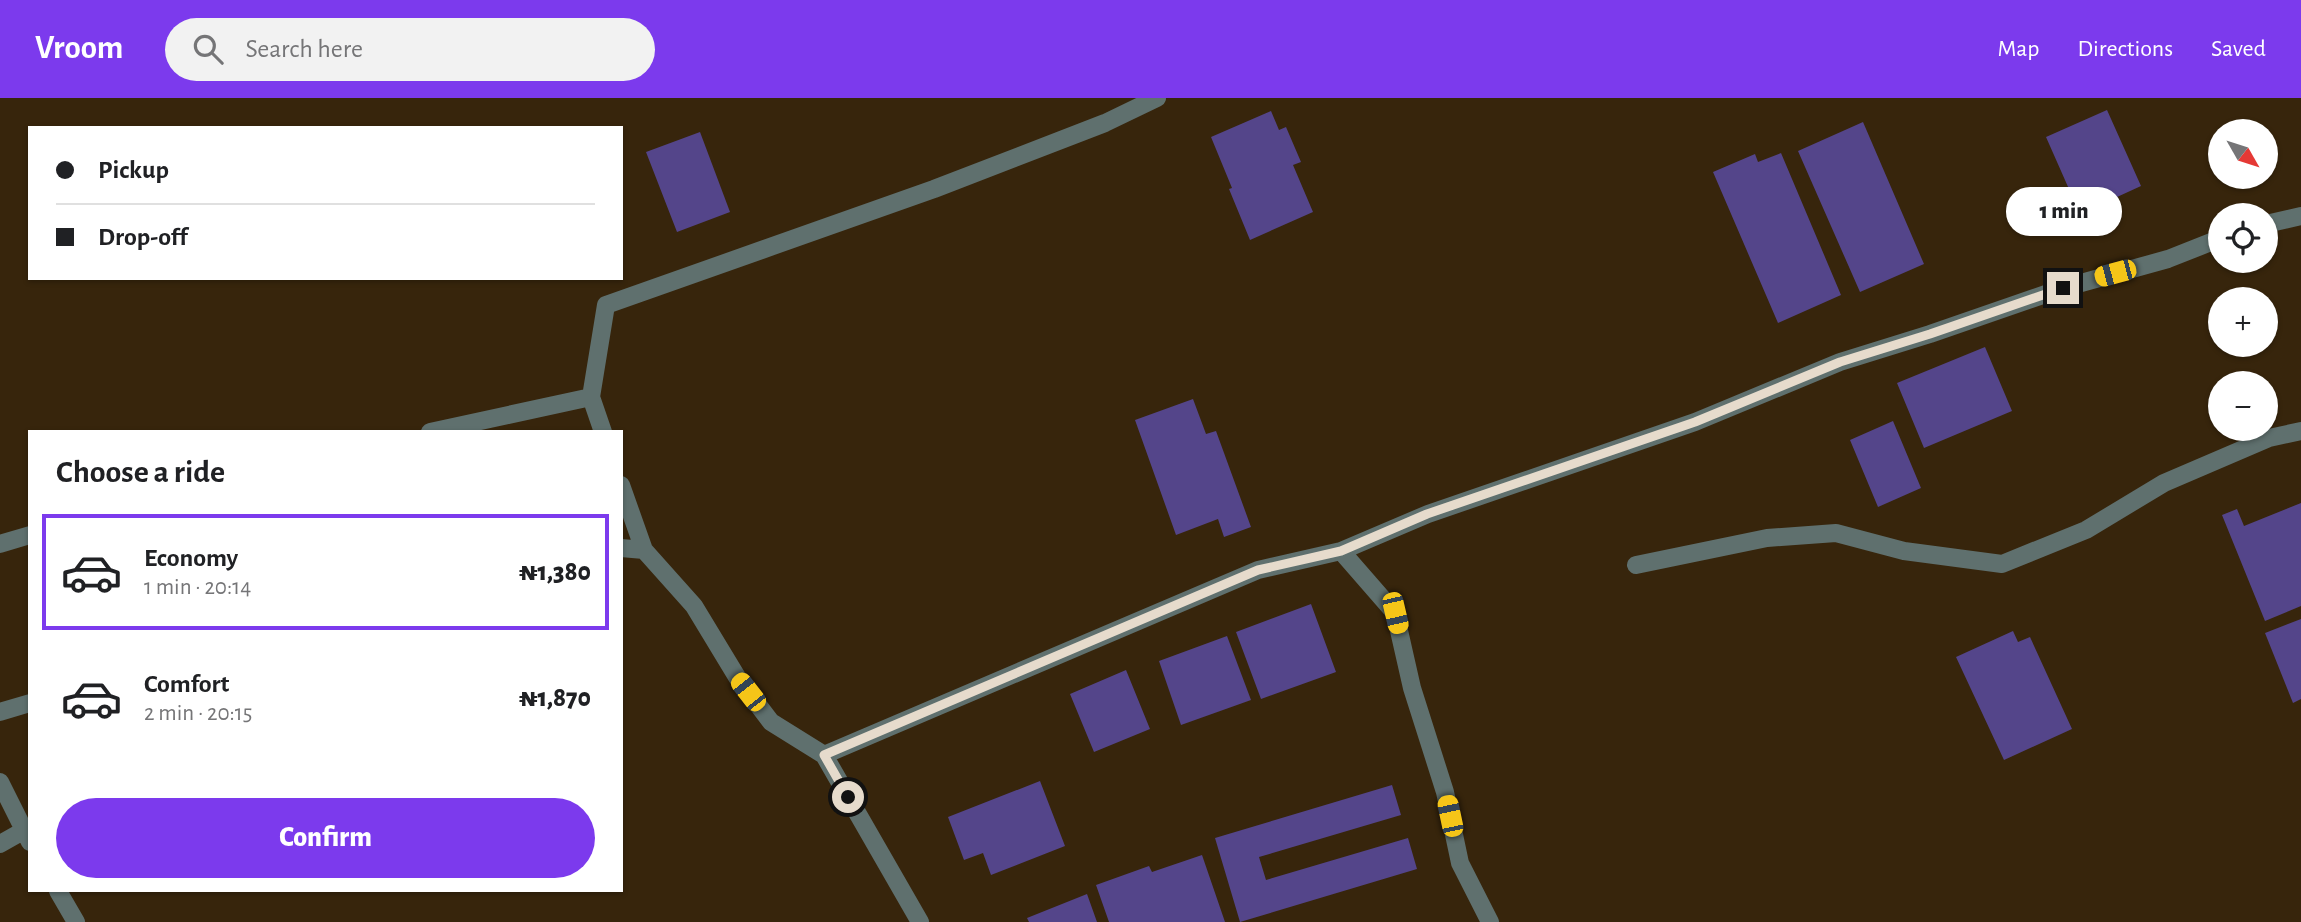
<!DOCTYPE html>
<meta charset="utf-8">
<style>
body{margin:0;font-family:"Alegreya Sans",sans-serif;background:#f2f2f2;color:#202124;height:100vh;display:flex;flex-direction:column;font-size:26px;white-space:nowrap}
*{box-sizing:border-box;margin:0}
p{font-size:23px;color:#757577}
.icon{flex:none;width:38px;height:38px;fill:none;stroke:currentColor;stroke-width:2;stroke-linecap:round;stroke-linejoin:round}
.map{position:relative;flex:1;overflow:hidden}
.panel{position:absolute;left:28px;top:332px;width:595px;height:462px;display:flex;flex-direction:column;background:#fff;border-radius:0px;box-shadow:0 2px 5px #0004}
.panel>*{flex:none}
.top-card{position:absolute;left:28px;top:28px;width:595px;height:154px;border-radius:0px;box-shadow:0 2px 5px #0004;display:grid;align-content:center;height:154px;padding:0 28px;background:#fff}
.needle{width:46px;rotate:129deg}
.tools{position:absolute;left:2208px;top:21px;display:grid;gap:14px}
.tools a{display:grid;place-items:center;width:70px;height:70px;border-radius:50%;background:#fff;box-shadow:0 2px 5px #0004;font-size:35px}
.end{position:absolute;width:32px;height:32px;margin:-16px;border:9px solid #e6dbcc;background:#111;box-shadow:0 0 0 4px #111}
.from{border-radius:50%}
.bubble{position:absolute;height:49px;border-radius:24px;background:#fff;box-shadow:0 2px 5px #0004;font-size:23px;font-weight:800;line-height:49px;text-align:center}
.car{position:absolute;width:21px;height:42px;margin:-21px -10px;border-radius:9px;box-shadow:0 0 5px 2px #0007;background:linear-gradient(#f5c518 24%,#345 0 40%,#f5c518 0 76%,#345 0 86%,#f5c518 0)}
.top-card b{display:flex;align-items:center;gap:24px;height:66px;font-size:26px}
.top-card b+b{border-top:2px solid #e0e0e0}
.top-card i{width:18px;height:18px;background:#202124}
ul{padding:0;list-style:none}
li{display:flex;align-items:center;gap:21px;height:116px;margin:0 14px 10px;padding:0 14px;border:4px solid transparent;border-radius:0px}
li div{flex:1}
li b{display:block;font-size:26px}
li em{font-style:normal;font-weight:800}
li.current{border-color:#7c3aed}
li>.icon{width:63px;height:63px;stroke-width:1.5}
h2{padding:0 28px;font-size:32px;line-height:84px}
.button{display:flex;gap:14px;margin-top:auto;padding:14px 28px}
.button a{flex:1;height:80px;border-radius:42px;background:#7c3aed;color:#fff;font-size:28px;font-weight:800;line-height:80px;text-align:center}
header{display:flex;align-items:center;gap:42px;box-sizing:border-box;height:98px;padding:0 35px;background:#7c3aed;color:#fff}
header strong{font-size:33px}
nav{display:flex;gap:38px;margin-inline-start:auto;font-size:24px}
.search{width:490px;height:63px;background:#f2f2f2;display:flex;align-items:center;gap:18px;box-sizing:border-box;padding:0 24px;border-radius:38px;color:#757577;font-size:26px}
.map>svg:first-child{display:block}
.building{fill:#54458a}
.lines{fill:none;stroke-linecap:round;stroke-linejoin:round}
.minor{stroke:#5f706e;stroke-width:18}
.route{stroke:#e6dbcc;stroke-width:9}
</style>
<header>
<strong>Vroom</strong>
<div class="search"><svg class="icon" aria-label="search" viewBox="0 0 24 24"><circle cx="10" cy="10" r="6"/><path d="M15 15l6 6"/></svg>Search here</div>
<nav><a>Map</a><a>Directions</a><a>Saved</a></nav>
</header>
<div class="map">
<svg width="2301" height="824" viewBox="0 0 2301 824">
<rect width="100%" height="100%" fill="#37250c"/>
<path class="building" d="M2107 12 2141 88 2080 116 2046 39Z
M1271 13 1279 32 1286 29 1301 64 1293 67 1313 114 1250 142 1229 91 1232 90 1211 39Z
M1863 24 1924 166 1860 194 1798 53Z
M700 34 730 114 677 134 646 54Z
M1781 55 1841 197 1778 225 1713 74 1755 56 1758 64Z
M1985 249 2012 313 1924 350 1897 285Z
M1193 301 1206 336 1216 333 1251 429 1224 439 1218 421 1176 437 1135 322Z
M1893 323 1921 390 1878 409 1850 342Z
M2301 405V508L2265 523 2222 417 2237 411 2244 428Z
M1311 506 1336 574 1261 601 1236 534Z
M2301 521V601L2293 605 2265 535Z
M2013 533 2018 544 2030 539 2072 631 2004 662 1956 559Z
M1227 538 1251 602 1181 627 1159 563Z
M1126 572 1150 631 1094 654 1070 596Z
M1040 683 1065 748 991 777 983 755 964 762 948 719Z
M1392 687 1401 717 1259 759 1266 782 1408 740 1417 771 1240 824 1215 740Z
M1202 757 1225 824H1109L1096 787 1149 768 1152 774Z
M1087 796 1097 824H1029L1027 820Z"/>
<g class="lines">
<path class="minor" d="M2266 126 2301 118
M430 334 591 299
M603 334 591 299 606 207 934 91 1105 25 1157 0
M621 387 644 452 694 508 737 579 771 624 824 657 920 824
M0 446 30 437
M621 450 644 452
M1341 453 1395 515 1412 590 1445 694 1460 765 1490 824
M1636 467 1767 440 1836 435 1904 453 2002 466 2086 432 2164 385 2269 340 2301 333
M0 614 30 605
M824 657 1258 472 1341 453 1428 416 1695 324 1840 264 1930 236 2063 190 2168 161 2221 140
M0 684 30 744
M0 746 23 733
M58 793 76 824"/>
</g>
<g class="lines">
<path class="route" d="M848 699 824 657 1258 472 1341 453 1427 416 1695 324 1840 264 1930 236 2063 190"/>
</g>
</svg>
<div class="tools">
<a><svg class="needle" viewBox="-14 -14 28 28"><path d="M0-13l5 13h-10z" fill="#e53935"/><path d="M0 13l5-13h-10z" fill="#757577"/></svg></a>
<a><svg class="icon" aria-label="locate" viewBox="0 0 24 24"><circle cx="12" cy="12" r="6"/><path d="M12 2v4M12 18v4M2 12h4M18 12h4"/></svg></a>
<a>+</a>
<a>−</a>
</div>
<i class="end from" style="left:848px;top:699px"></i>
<i class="end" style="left:2063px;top:190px"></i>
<div class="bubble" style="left:2006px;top:89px;width:116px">1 min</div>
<i class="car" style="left:2115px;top:175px;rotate:255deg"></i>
<i class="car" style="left:1395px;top:515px;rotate:167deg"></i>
<i class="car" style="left:748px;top:594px;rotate:322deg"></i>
<i class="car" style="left:1450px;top:718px;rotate:348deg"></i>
<div class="top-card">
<b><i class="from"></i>Pickup</b>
<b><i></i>Drop-off</b>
</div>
<section class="panel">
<h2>Choose a ride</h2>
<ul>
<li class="current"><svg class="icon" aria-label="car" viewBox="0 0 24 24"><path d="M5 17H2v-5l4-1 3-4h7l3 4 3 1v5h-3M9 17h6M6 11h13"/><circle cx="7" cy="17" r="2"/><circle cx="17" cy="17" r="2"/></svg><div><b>Economy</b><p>1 min · 20:14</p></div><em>₦1,380</em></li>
<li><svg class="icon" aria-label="car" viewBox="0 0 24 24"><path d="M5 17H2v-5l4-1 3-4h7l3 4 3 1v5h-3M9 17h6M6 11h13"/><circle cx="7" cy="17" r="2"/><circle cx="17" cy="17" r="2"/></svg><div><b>Comfort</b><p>2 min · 20:15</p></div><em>₦1,870</em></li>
</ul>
<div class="button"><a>Confirm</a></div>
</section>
</div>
